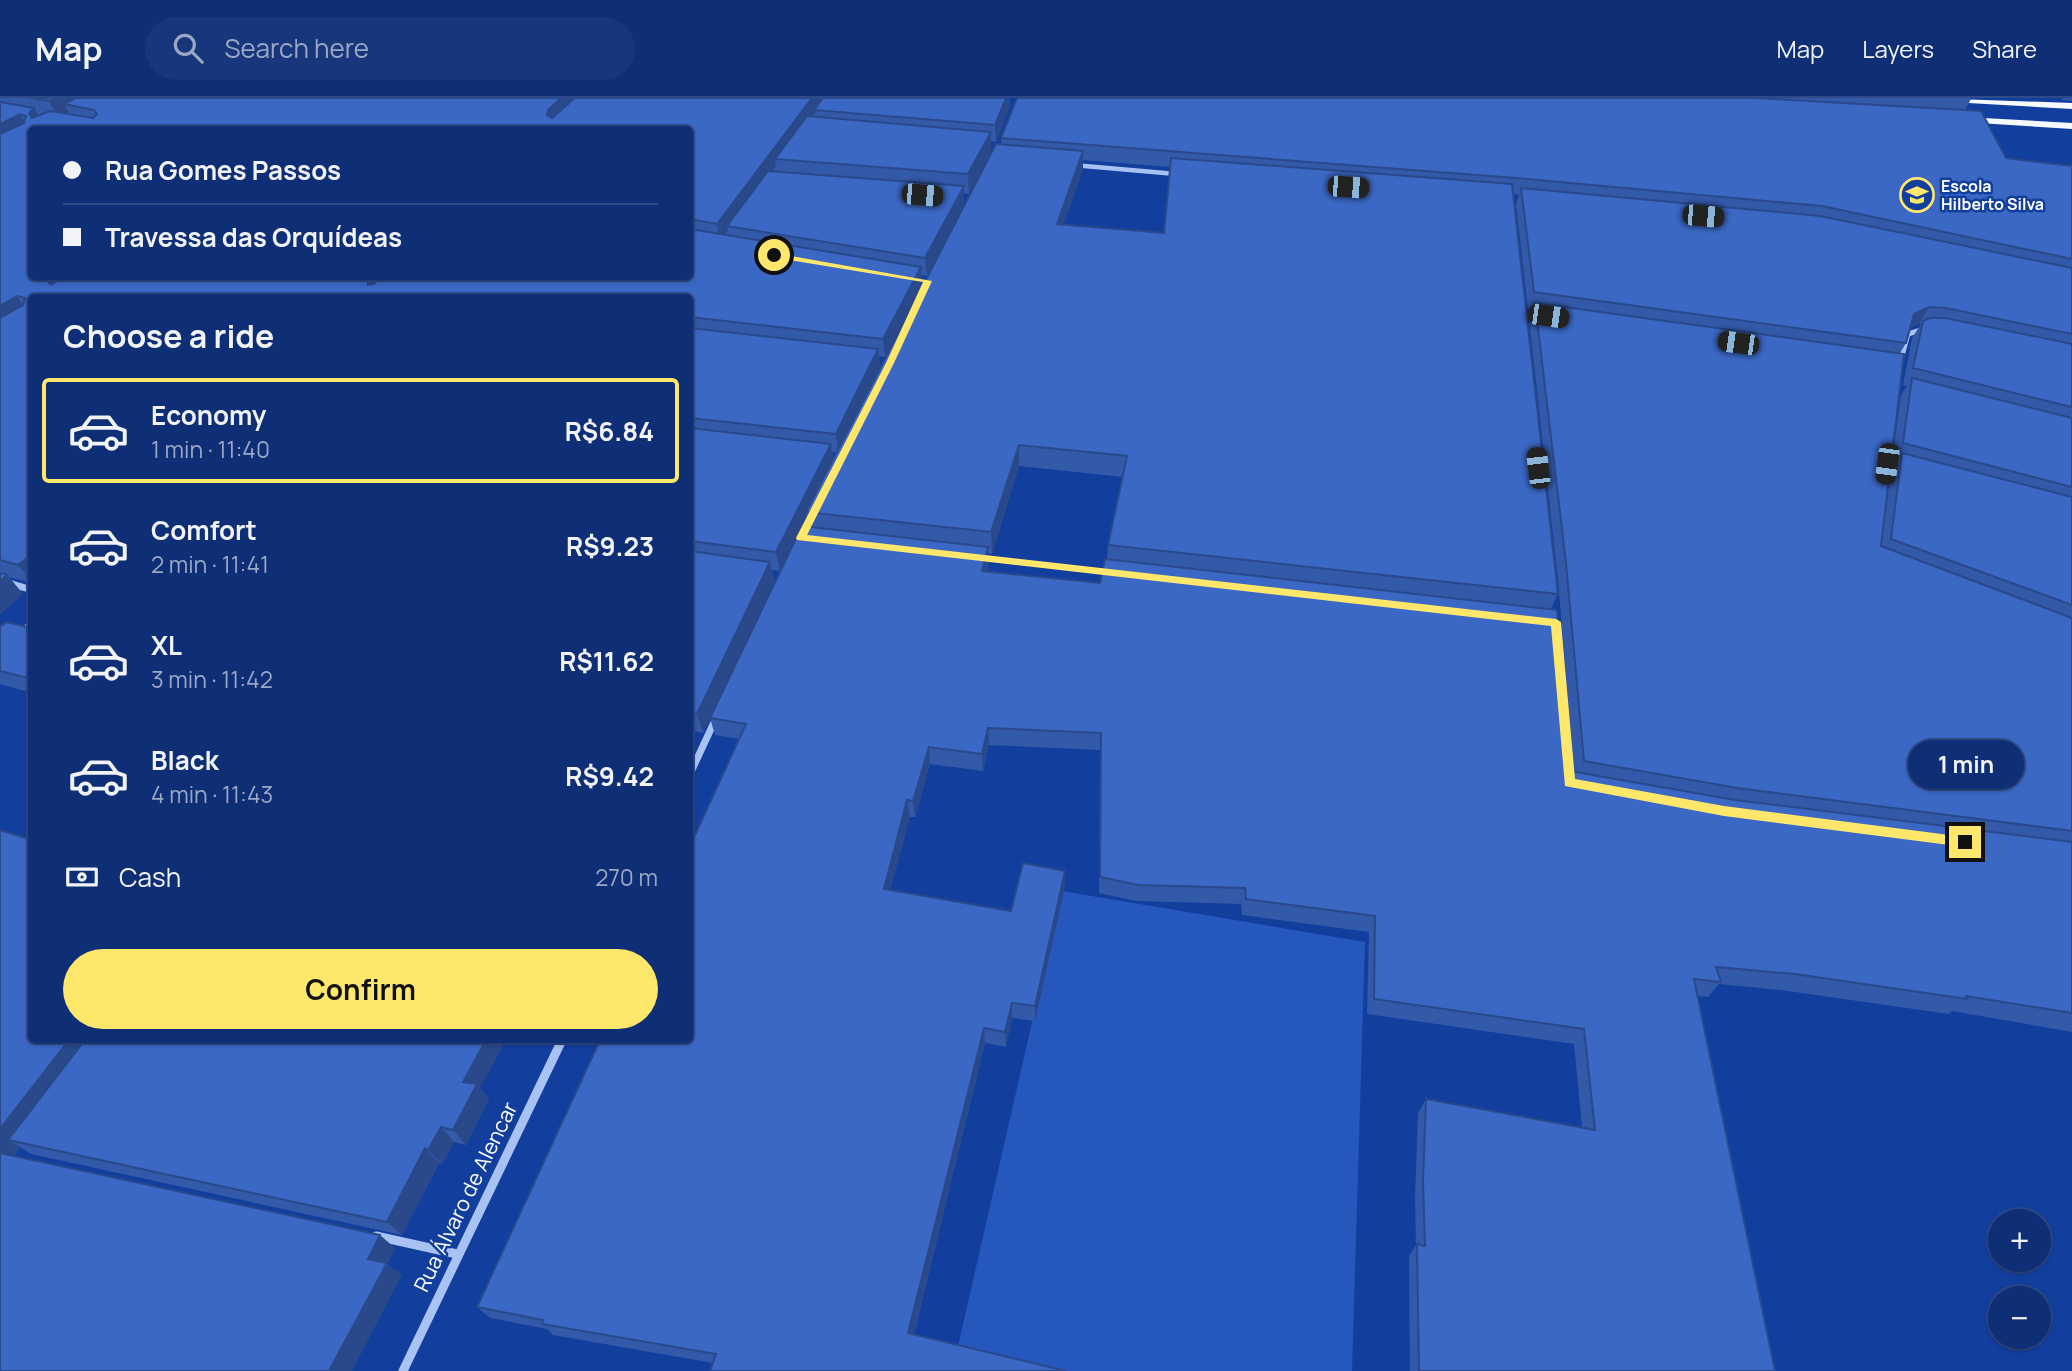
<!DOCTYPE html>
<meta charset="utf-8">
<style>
body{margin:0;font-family:Manrope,sans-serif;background:#17367b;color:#f1f3f6;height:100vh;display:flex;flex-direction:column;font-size:26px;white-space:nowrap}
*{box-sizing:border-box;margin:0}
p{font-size:23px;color:#9ba8c5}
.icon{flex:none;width:38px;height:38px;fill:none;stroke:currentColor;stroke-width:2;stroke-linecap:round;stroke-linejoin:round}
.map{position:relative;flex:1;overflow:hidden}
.panel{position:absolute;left:28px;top:196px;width:665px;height:749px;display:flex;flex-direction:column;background:#0e2e76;border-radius:7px;box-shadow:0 2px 5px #0004,0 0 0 2px #2e4a88}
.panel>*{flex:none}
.hud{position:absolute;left:28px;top:28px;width:665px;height:154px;border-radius:7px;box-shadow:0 2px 5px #0004,0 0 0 2px #2e4a88;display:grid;align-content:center;height:154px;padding:0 35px;background:#0e2e76}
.fabs{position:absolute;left:1988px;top:1111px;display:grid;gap:14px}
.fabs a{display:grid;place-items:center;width:63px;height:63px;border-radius:50%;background:#0e2e76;box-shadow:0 2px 5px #0004,0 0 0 2px #2e4a88;font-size:35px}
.end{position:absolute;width:32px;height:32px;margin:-16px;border:9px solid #ffe76c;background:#111;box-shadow:0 0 0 4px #111}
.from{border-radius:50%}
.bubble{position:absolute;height:49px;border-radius:24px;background:#0e2e76;box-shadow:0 2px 5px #0004,0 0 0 2px #2e4a88;font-size:23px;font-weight:700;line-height:49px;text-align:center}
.car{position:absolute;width:21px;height:42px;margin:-21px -10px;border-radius:9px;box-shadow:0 0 5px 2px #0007;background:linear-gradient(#222 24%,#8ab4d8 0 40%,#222 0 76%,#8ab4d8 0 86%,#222 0)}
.hud b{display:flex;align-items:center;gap:24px;height:66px;font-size:26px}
.hud b+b{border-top:2px solid #2e4a88}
.hud i{width:18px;height:18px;background:#f1f3f6}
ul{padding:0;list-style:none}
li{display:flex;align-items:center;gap:21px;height:105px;margin:0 14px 10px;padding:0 21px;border:4px solid transparent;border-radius:7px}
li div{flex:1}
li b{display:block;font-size:26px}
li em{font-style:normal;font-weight:700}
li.current{border-color:#ffe76c}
li>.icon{width:63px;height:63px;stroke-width:1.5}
h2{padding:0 35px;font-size:32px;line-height:84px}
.pay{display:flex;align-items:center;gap:18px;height:77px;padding:0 35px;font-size:26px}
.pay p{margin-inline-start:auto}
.primary-button{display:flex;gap:14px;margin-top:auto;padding:14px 35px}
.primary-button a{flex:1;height:80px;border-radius:42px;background:#ffe76c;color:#111;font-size:28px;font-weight:700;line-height:80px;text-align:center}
header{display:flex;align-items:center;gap:42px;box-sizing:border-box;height:98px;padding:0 35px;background:#0e2e76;border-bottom:2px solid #2e4a88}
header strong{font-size:33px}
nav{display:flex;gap:38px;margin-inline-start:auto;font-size:24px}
.search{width:490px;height:63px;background:#17367b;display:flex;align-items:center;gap:18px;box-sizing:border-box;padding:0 24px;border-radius:38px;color:#9ba8c5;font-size:26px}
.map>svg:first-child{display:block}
.green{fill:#2557bc}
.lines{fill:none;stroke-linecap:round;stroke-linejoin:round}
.street-far3{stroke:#a9c2f4;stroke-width:4.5}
.street-far2{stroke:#a9c2f4;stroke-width:5}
.street-far1{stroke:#a9c2f4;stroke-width:7}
.street{stroke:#a9c2f4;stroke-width:9}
.primary{fill:#f6f9ff;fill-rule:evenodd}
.wall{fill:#3359a9;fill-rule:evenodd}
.shaded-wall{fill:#29498a}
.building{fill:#3b68c5;stroke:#29498a;stroke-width:2}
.route{fill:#ffe76c}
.labels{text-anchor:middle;stroke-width:5;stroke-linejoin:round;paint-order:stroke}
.far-poi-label{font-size:16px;font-weight:bold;fill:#fff;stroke:#123e9e;text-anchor:start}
.near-street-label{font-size:21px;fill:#fff;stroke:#123e9e}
</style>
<header>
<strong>Map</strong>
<div class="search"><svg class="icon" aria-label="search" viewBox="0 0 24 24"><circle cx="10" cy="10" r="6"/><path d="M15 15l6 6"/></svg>Search here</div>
<nav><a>Map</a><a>Layers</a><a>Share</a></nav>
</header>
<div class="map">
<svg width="2072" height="1273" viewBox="0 0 2072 1273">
<rect width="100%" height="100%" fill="#123e9e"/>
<path class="green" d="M1062 793 1365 844 1352 1273H1068L958 1248Z"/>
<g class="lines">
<path class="street-far3" d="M1073 67 1176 76"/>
<path class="street-far2" d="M1900 265 1908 236 1924 231
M979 460 1110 474
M0 482 8 484"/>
<path class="street-far1" d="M2 483 32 492
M21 535 32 525
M690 676 716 620"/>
<path class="street" d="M376 1138 457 1156
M403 1273 562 942"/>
<path class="primary" d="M1928 0 2072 5V11L1933 3Z
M1965 19 2072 25V31L1962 24 1960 22Z"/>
</g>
<path class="wall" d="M0 0H1010V7L996 44 991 43V53L969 96 964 95V105L927 178 921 177 922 187 885 259 879 258 880 269 1001 47V40L1017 0H1970L1971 1 1965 12 2006 60 2072 68V934L1952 913 1949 916 1781 892 1719 886 1708 899 1697 898 1775 1273H1410L1409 1158 1416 1147 1415 1097 1418 1015 1426 1001 1582 1029 1574 946 1367 916 1369 834 1242 817 1241 806 1136 803 1099 795 1100 652 989 647 983 673 930 666 915 719H910L890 792 1011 813 1065 773V789L1035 923 1012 920 1006 949 985 945 914 1236 713 1265 553 1237 547 1231 490 1220 477 1209 739 641 715 637 710 620 798 435 780 473 772 472 774 483 703 635 690 632V200H32V485L9 479 23 496 0 516ZM32 32H690V178H32ZM1083 62 1170 69 1164 135 1063 126 1083 72ZM1514 96 1519 97 1516 106 1528 211H1533L1529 221 1558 482 1574 671 1572 669 1551 511 1558 496ZM1919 226H1921L1912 240 1903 287 1907 288 1901 297 1892 362 1897 363 1891 372 1883 425 1900 255 1906 245 1910 230ZM832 354H837L833 362ZM1019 368 1123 379 1108 447 1107 462 1100 485 987 474 989 466 988 455 992 456ZM807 418 809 429 802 428Z
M2062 0H2072V3L2063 2Z
M0 529 32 530V595L0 586Z
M0 732 480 990 489 1001 466 1047 454 1044 442 1066 439 1065 402 1137 31 1056 20 1049 14 1058 395 1150 387 1166 402 1177 0 1273Z"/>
<path class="shaded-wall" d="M55 0H96L64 6 69 14 58 19 49 3Z
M561 0H583L553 28 547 17 548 12Z
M812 0H826L814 12 815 15 781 62 775 61 776 68 731 128H727L728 132 720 143 717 126Z
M1006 0H1010V7L996 44 995 27Z
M34 10 44 26 38 31 29 15Z
M20 16 30 33 0 48V26Z
M991 34V53L969 96 968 76Z
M1083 53V72L1057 145V126Z
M964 88V105L927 178 925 160Z
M921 169 922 187 885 259 883 241Z
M49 178H86L59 200 47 183Z
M393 178 375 197 368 187 367 179Z
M17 198 29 216 0 234V208Z
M1929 209 1919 226 1904 233 1914 216Z
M878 251 880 269 838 354 836 336Z
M831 346 833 364 806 414 807 418 780 473 776 454Z
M1019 347V368L992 456 991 434Z
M988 449 989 466 982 490V473Z
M32 456V483L18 467Z
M770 464 774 483 703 635 697 616Z
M7 477 23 496 0 516V483Z
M988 630 989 647 983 673 982 656Z
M929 649 930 666 915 719 913 703Z
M907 702 910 719 886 807 884 791Z
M1065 773V789L1035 923V908Z
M1012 905V920L1006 949 1005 934Z
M984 930 985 945 911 1246 908 1235Z
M69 942H102L8 1042 20 1049 14 1057V1064L0 1056V1031Z
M486 942H506L480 990 489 1001 466 1047 453 1032 463 984Z
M441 1029 454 1044 442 1066 428 1052Z
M425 1050 439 1065 402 1137 387 1124Z
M380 1137 395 1150 387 1166 402 1177 352 1273H329L368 1161Z"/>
<path class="building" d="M30 0H55L49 3Z
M76 0H561L548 12 547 17 552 20 575 0H812L717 126 690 121V32H32V178H49L47 183 51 187 64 178H367L368 187 374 186 381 178H690V131L921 169 883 241 690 219V200H32V456L18 467 0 462V220L23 207 25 200 17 198 0 208V36L24 25 26 18 20 16 0 26V4L34 10 29 15 32 20 50 13 93 20 97 16 94 12 64 6Z
M823 0H1006L995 27 814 12Z
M1017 0H1756L1981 13 2006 60 2072 68V161L1822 108 1516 80 1001 40Z
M807 18 991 34 968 76 775 61Z
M996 46 1083 53 1057 126 1164 135 1171 60 1512 86 1558 496 1108 447 1127 358 1019 347 991 434 806 414Z
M768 73 964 88 925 160 727 128Z
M1521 90 1820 118 2072 170V236L1946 210 1929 209 1914 216 1906 245 1534 194Z
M1535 205 1904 256 1881 448 2072 520V733L1737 690 1584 663 1566 465Z
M1930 220H1945L2072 246V309L1913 270 1923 223Z
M690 230 878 251 836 336 690 320Z
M1912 280 2072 320V389L1903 345Z
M690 330 831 346 776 454 690 443Z
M1902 355 2072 399V507L1891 441Z
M802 428 988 449 982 473 1100 485 1105 461 1557 512 1572 669 1576 674 1735 702 2072 744V915L1966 898 1967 901 1795 876 1716 869 1721 884 1694 881 1775 1273H1419L1417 1146 1425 1148 1423 1084 1426 1001 1595 1032 1584 931 1374 901 1375 818 1246 801 1245 790 1138 787 1100 779 1101 635 988 630 982 656 929 649 913 703 907 702 884 791 1011 813 1023 765 1065 773 1035 908 1012 905 1005 934 984 930 908 1235 1066 1273H710L716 1256 542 1226 543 1222 477 1209 600 942H690V748L746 626 710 620Z
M690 453 770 464 697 616 690 615Z
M0 475 7 477 0 483Z
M6 524 32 530V581L0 573V529Z
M0 732 32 742V942H69L0 1031Z
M85 942H486L463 984 477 986 453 1032 441 1029 428 1052 425 1050 387 1124 8 1042Z
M0 1055 380 1137 368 1161 387 1165 329 1273H0Z"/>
<path class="route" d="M774 155 932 183 894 265 807 437 1556 521 1561 524 1575 681 1724 708 1965 739 1971 744 1965 749 1724 718 1565 688 1551 528 797 442 796 440 886 265 923 184 771 159Z"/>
<defs>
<g id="school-ring" transform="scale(1.75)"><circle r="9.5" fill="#123e9e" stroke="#ffe76c" stroke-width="1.5"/><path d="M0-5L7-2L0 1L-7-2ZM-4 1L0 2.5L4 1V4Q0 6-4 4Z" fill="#ffe76c"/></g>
</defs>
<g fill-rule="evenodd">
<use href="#school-ring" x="1917" y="97"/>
</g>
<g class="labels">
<g class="far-poi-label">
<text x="1941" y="94">Escola<tspan x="1941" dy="18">Hilberto Silva</tspan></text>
</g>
<g class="near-street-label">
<text transform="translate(466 1099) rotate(-64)" y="7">Rua Álvaro de Alencar</text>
</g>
</g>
</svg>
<div class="fabs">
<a>+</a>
<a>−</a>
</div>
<i class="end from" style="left:774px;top:157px"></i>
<i class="end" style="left:1965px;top:744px"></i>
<div class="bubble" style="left:1908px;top:642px;width:116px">1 min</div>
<i class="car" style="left:1348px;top:89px;rotate:94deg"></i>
<i class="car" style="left:922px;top:97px;rotate:95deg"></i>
<i class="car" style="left:1703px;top:118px;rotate:95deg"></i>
<i class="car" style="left:1548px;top:218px;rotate:98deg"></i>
<i class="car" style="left:1738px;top:245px;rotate:278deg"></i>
<i class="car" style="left:1887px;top:366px;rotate:188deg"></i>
<i class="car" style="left:1538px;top:370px;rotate:353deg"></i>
<div class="hud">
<b><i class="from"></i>Rua Gomes Passos</b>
<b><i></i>Travessa das Orquídeas</b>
</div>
<section class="panel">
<h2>Choose a ride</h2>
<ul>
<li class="current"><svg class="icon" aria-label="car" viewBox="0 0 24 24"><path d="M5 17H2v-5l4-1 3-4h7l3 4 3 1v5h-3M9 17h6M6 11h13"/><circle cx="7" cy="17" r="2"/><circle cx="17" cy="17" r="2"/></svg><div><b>Economy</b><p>1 min · 11:40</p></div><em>R$6.84</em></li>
<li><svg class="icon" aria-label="car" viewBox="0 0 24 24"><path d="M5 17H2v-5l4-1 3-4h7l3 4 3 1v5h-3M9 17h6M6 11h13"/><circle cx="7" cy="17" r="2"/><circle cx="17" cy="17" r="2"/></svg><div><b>Comfort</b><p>2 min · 11:41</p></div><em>R$9.23</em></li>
<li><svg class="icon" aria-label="car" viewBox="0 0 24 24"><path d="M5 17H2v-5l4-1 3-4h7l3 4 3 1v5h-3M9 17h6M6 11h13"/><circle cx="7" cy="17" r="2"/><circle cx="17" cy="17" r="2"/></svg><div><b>XL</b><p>3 min · 11:42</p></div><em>R$11.62</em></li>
<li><svg class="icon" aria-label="car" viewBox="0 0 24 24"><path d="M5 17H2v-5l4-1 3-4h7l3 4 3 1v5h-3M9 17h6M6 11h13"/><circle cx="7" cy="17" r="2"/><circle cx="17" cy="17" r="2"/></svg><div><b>Black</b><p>4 min · 11:43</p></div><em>R$9.42</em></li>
</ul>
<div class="pay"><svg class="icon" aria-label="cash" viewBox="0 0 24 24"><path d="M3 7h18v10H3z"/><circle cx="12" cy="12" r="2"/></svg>Cash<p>270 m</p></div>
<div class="primary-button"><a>Confirm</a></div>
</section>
</div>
